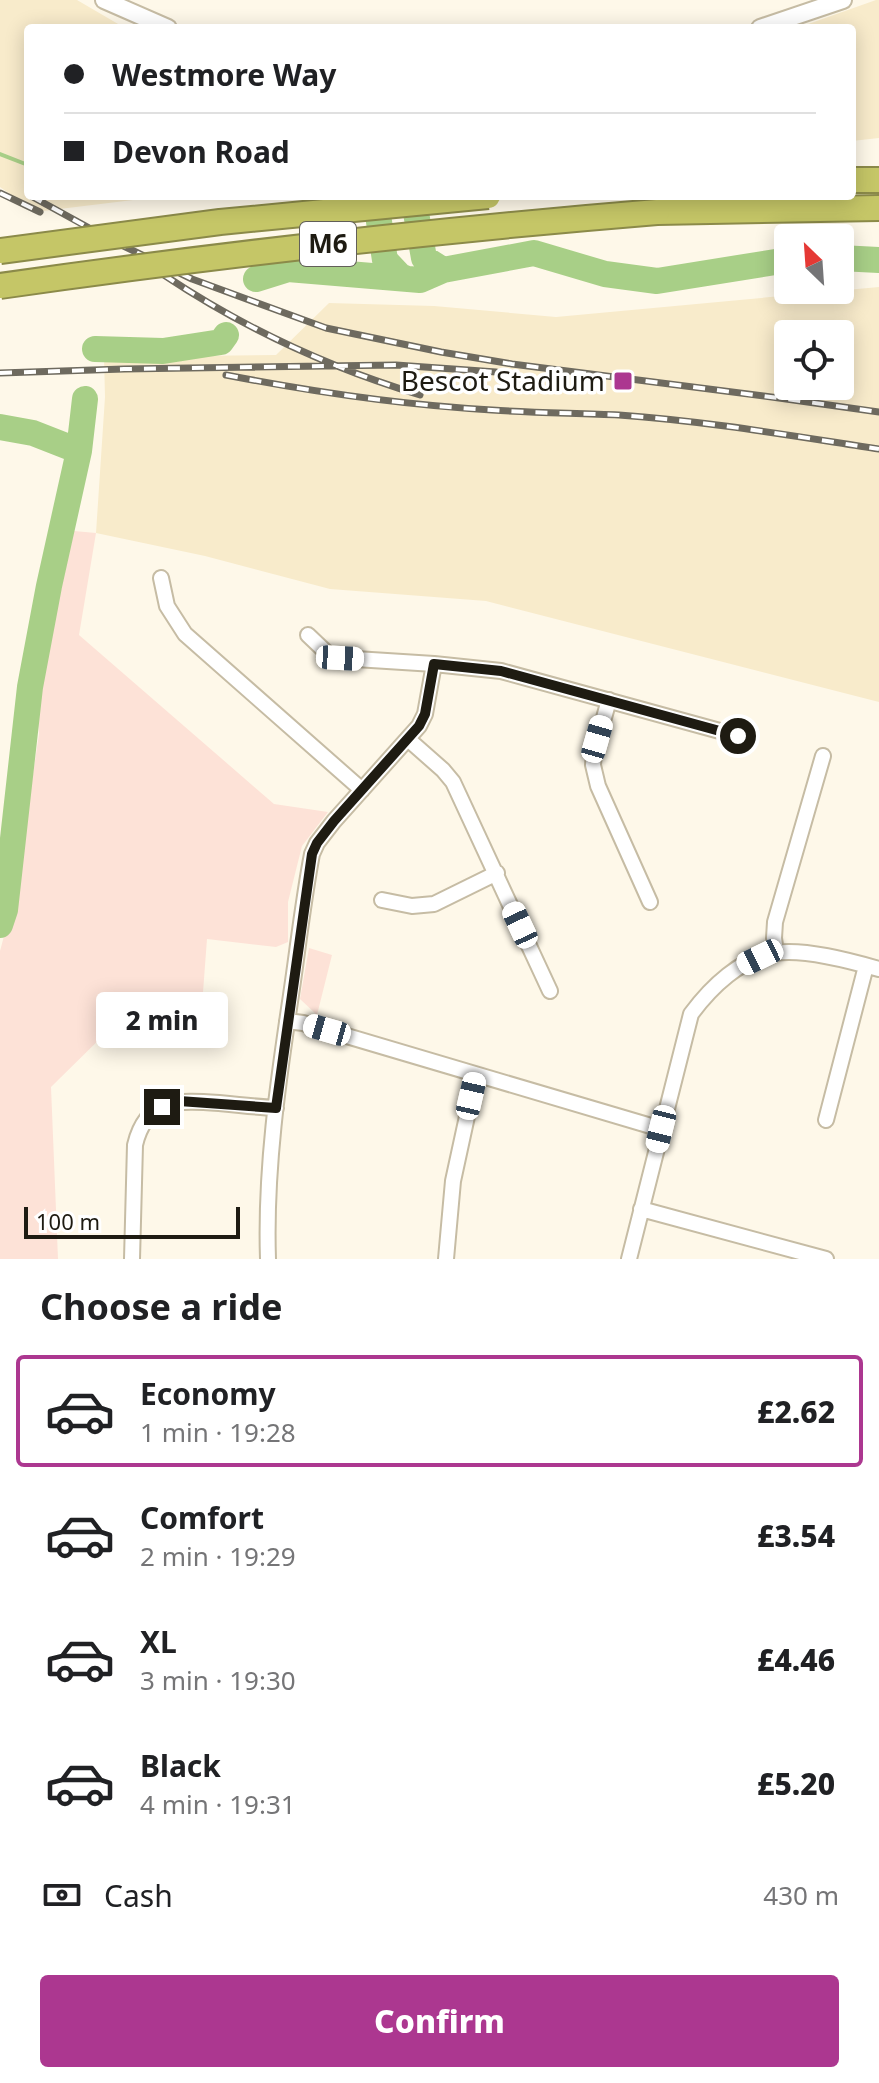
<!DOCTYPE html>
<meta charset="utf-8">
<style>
body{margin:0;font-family:"Noto Sans",sans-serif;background:#f6f6f6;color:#202124;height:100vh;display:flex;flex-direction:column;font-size:30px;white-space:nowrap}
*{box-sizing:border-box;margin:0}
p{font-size:26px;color:#757577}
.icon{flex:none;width:44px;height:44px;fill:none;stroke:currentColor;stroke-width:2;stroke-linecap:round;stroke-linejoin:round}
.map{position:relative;height:1259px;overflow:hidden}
.details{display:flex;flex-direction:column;background:#fff;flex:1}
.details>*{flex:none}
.guide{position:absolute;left:24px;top:24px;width:832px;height:176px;border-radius:8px;box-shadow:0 4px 20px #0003;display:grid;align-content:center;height:176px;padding:0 40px;background:#fff}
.needle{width:52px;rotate:335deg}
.tools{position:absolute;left:774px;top:224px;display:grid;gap:16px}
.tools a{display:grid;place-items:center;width:80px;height:80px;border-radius:8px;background:#fff;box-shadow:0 4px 20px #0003;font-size:40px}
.scale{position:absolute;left:24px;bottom:20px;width:216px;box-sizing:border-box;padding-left:8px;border:4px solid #1e1b12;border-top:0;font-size:22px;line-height:28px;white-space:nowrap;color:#1e1b12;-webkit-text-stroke:6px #fff;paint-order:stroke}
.end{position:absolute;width:36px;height:36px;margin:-18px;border:10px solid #1e1b12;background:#fff;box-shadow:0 0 0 4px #fff}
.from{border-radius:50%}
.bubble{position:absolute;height:56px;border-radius:8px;background:#fff;box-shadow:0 4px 20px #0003;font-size:26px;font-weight:800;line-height:56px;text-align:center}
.car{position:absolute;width:24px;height:48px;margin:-24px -12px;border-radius:10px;box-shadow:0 0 6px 2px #0007;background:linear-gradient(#fff 24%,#345 0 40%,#fff 0 76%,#345 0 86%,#fff 0)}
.guide b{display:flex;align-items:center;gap:28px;height:76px;font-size:30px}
.guide b+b{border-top:2px solid #e0e0e0}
.guide i{width:20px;height:20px;background:#202124}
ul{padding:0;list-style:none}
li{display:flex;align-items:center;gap:24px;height:112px;margin:0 16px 12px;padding:0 24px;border:4px solid transparent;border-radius:8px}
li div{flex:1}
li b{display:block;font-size:30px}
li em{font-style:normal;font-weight:800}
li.active{border-color:#ac3790}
li>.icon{width:72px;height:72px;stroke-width:1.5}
h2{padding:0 40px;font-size:36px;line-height:96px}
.pay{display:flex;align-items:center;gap:20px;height:88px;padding:0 40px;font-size:30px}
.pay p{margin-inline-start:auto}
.cta{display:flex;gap:16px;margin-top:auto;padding:16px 40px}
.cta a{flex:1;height:92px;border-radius:8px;background:#ac3790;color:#fff;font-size:32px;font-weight:800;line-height:92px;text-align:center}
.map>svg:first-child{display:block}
.built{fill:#f8ebcb;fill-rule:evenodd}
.green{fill:#fde2d7}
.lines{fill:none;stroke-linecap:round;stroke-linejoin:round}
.stream{stroke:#a8cf87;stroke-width:4}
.river{stroke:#a8cf87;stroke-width:26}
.minor-casing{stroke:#c6bca4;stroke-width:18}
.tertiary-casing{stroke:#c6bca4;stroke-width:20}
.motorway-casing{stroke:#8b8a49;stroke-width:28}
.minor{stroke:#fff;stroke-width:14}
.tertiary{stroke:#fff;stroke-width:16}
.motorway{stroke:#c5c667;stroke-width:24}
.rail-casing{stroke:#6e6a5f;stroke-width:7}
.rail{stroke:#fff;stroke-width:4;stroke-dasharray:12;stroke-linecap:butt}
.motorway-bridge-casing{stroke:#8b8a49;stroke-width:28;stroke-linecap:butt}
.motorway-bridge{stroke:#c5c667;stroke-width:24}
.route{stroke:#1e1b12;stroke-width:10}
.poi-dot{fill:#ac3790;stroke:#fff;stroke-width:3}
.labels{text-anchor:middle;stroke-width:7;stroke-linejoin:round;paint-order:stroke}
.shield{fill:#fff;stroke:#625f59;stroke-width:2}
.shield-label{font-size:26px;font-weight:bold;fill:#1e1b12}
.poi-label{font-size:28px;fill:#1e1b12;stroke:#fff;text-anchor:end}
</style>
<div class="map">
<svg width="879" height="1259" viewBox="0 0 879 1259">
<rect width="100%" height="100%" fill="#fef8e9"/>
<path class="built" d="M0 0H77L125 28H28V196H166L35 212 0 187Z
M876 0H879V138L852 141V28H797Z
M879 287V702L486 601 330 589 205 556 96 533 105 397 104 357 276 355 329 303 434 306 556 317ZM840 334V386H788V334Z"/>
<path class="green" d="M74 531 96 533 79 635 274 804 328 812 302 846 288 902V942L276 947 207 939 200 1032 115 1024 51 1087 58 1259H0V951L15 895 39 734 37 698Z
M309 948 332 955 317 1015 300 999Z"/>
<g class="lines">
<path class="stream" d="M0 154 28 165"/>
<path class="river" d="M375 196 385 260 400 276 407 279
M413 196 424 258 443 270
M840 258 879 260
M256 279 288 269 420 280 443 270 534 253 605 274 657 281 788 260
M95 349 163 351 221 342 226 335
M0 427 33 433 79 451
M0 925 5 910 30 687 49 586 79 451 85 399"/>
<g class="minor-casing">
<path id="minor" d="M161 578 167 606 185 634 362 790
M308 635 328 654 340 658 434 664 501 671 738 736
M609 700 594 753 593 765 598 786 650 902
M409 740 443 770 453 782 550 991
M382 900 412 906 434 904 497 873
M776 952 774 938 775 922 823 756
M287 1021 303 1023 661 1129
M826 1120 866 966
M641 1209 826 1259
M132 1259 135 1145C146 1098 179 1100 219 1103 238 1105 257 1107 276 1108
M268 1259C265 1170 278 1082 291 995 298 948 303 901 312 854L317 843 334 821 419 726 425 714 434 664
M446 1259 453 1181 476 1075
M629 1259 691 1014C711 987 741 958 775 953 803 948 851 961 879 969"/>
</g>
<g class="tertiary-casing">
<path id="tertiary" d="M104 0 168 28
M760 28 843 0"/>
</g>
<g class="motorway-casing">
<path id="motorway" d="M852 180H879
M657 212 879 208"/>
</g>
<use href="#minor" class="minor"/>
<use href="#tertiary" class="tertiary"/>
<use href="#motorway" class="motorway"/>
<g class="rail-casing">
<path id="rail" d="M0 193 40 212
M31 196 111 240 192 279 326 328 441 352 512 364 779 398 879 412
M164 275C242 327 330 368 420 395
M0 373 124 369 396 365 496 372
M226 375C313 392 403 405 492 410 534 413 577 413 619 415 706 421 793 436 879 449"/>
</g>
<use href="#rail" class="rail"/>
<g class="motorway-bridge-casing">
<path id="motorway-bridge" d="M0 251 220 222 488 196
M0 286C218 255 437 230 657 212"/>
</g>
<use href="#motorway-bridge" class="motorway-bridge"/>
</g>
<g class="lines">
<path class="route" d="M162 1107 179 1101 276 1108 312 854 317 843 334 821 419 726 425 714 434 664 501 671 738 736"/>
</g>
<rect class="poi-dot" x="613" y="371" width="20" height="20" rx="4"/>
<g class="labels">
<rect class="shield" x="300" y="222" width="56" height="44" rx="6"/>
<g class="shield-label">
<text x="328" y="253">M6</text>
</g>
<g class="poi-label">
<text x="605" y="391">Bescot Stadium</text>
</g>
</g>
</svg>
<div class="tools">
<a><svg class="needle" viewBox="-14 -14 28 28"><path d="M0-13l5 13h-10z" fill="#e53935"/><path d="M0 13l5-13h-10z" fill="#757577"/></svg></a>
<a><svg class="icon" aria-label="locate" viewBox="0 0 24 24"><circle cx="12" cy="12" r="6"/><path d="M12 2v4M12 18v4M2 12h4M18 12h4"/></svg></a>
</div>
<div class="scale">100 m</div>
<i class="end from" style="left:738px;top:736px"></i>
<i class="end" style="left:162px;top:1107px"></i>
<div class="bubble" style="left:96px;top:992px;width:132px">2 min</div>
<i class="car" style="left:340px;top:658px;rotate:93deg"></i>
<i class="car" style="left:597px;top:739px;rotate:16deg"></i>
<i class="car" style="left:520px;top:925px;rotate:335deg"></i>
<i class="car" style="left:760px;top:957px;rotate:244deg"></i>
<i class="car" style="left:327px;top:1030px;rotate:286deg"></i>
<i class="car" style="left:471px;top:1096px;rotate:13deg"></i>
<i class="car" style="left:661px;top:1129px;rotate:194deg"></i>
<div class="guide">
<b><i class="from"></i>Westmore Way</b>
<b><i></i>Devon Road</b>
</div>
</div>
<section class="details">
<h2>Choose a ride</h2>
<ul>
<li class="active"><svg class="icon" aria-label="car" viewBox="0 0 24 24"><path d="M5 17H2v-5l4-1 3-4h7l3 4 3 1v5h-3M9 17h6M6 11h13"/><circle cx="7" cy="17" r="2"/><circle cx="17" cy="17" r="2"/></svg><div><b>Economy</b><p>1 min · 19:28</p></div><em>£2.62</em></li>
<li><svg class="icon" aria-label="car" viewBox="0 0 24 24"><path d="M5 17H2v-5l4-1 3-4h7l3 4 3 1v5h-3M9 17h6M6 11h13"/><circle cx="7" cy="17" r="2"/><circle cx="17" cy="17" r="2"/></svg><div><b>Comfort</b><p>2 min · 19:29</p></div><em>£3.54</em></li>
<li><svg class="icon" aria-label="car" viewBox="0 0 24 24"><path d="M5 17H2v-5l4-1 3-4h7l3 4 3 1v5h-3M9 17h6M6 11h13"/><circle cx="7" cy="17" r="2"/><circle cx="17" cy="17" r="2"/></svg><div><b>XL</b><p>3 min · 19:30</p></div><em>£4.46</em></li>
<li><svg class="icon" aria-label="car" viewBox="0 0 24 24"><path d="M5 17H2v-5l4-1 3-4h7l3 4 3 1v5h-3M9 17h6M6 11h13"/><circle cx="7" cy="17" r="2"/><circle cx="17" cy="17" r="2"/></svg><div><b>Black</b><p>4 min · 19:31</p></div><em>£5.20</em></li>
</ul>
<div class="pay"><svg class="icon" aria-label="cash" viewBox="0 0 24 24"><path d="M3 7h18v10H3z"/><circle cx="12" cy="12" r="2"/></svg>Cash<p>430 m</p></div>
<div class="cta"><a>Confirm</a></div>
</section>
